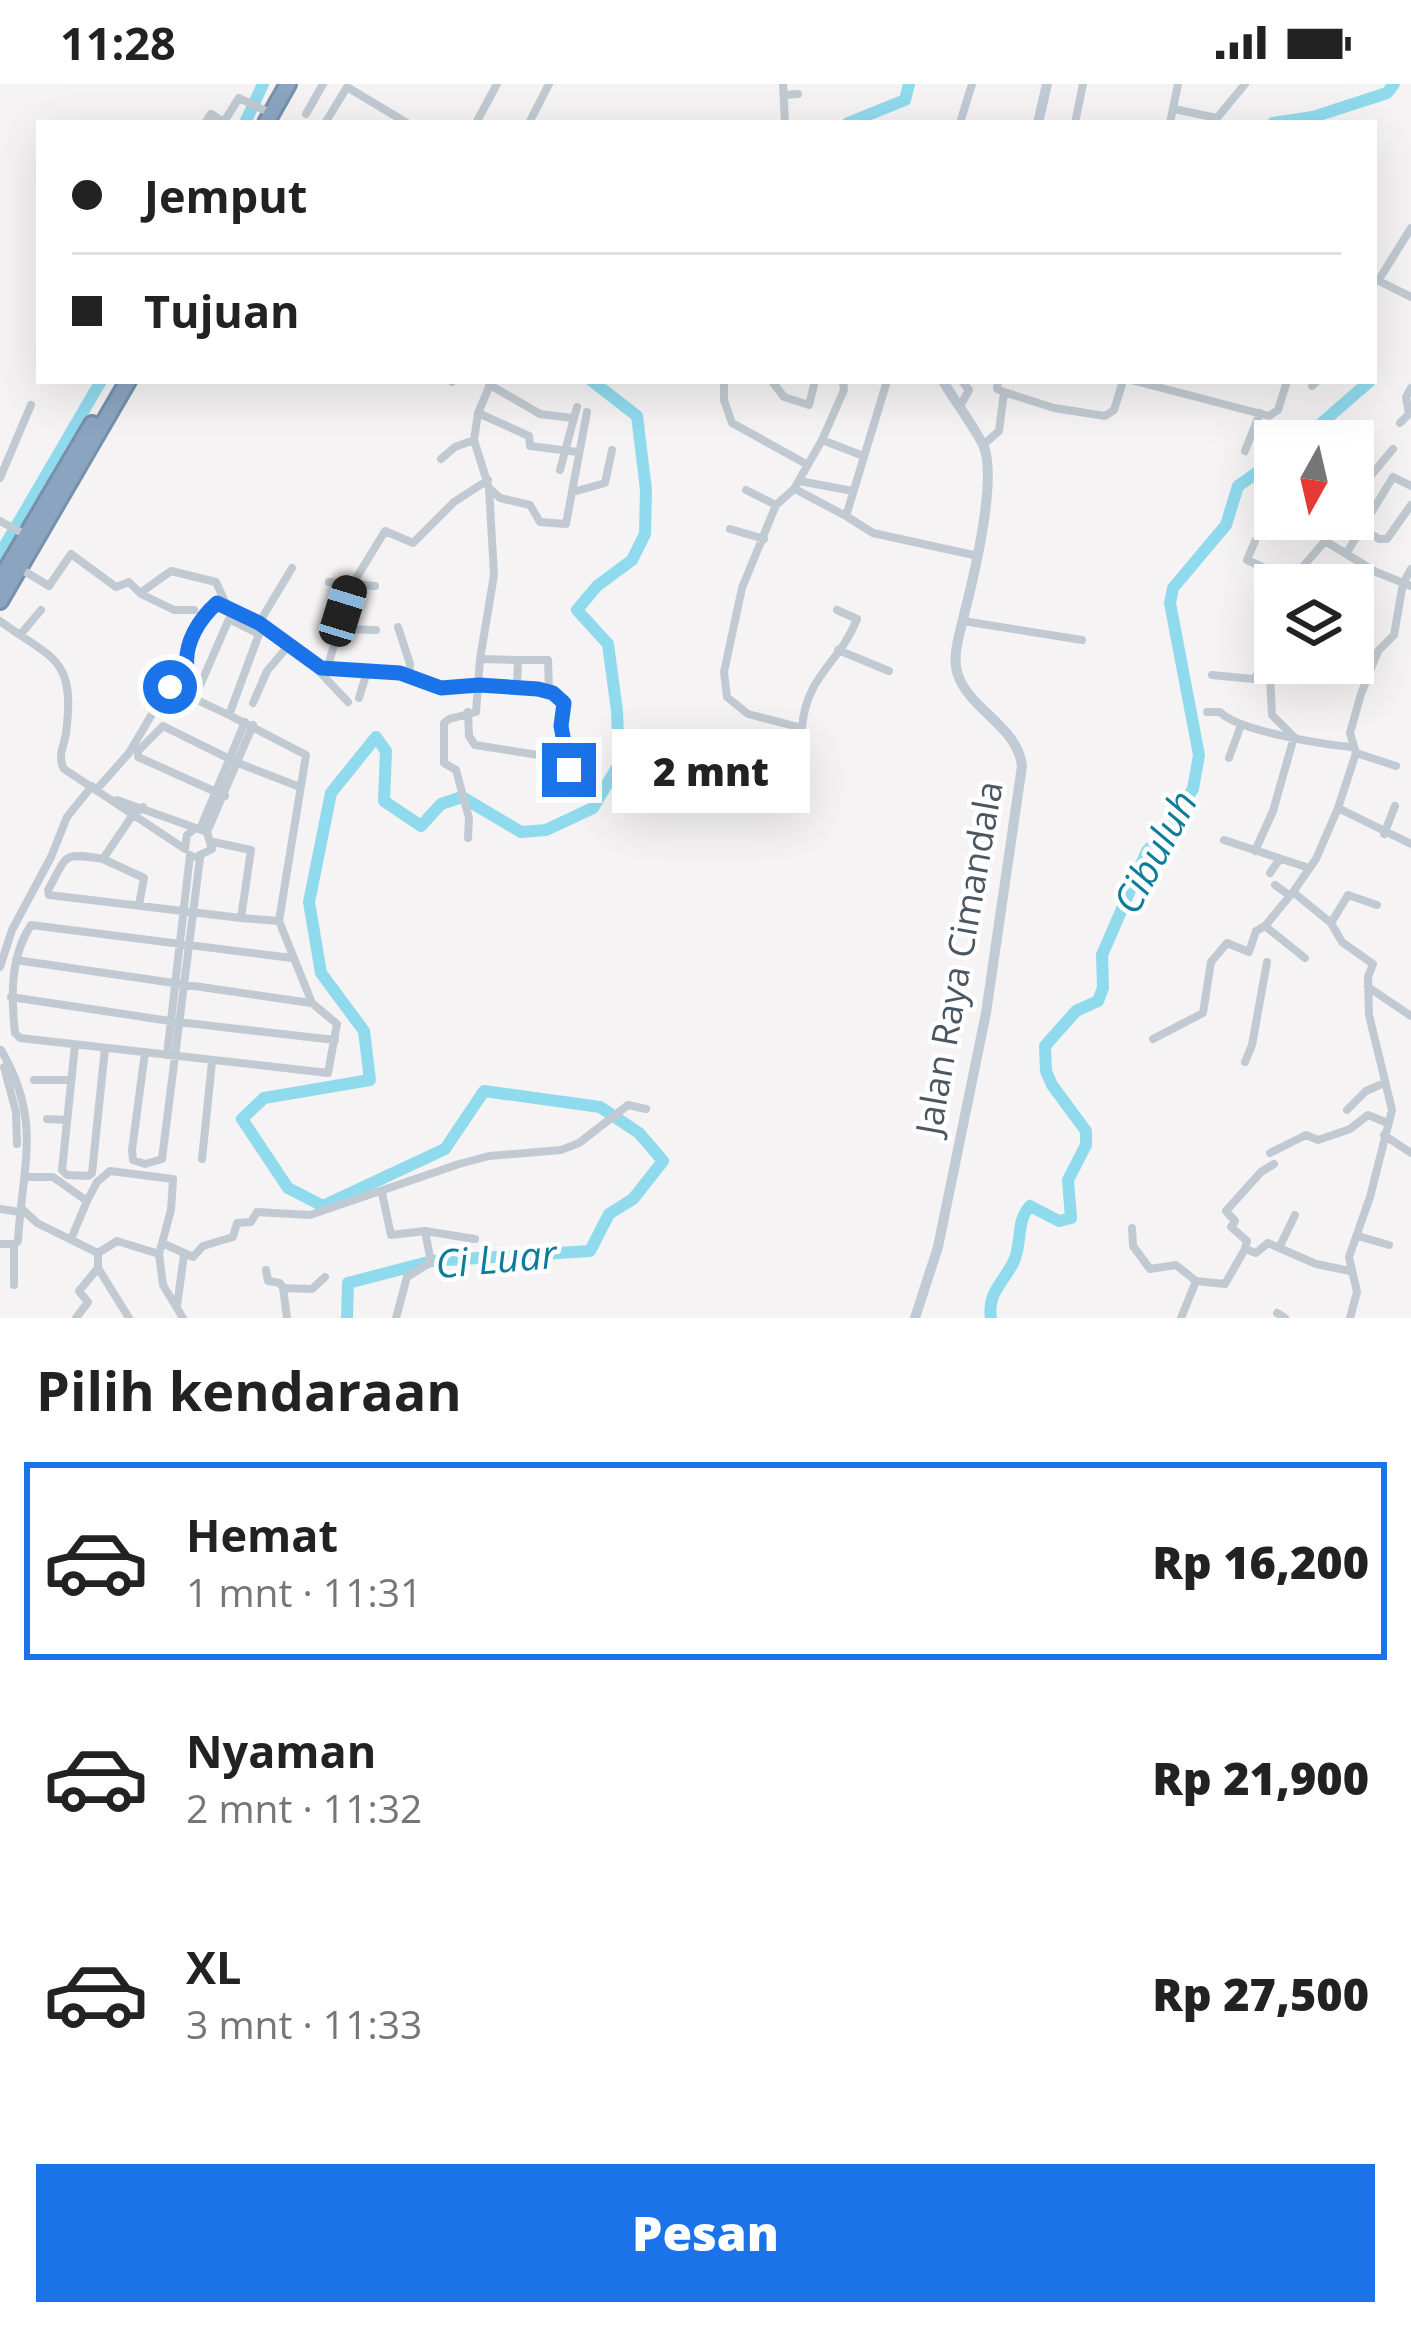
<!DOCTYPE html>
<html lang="id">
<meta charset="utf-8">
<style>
body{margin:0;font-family:"Open Sans",sans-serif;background:#f6f6f6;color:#222;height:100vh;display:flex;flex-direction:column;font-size:45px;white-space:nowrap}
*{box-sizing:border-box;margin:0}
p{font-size:39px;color:#767676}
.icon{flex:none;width:66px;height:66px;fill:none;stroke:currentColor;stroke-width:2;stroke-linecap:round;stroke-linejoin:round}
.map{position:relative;height:1234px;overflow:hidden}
.drawer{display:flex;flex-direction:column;background:#fff;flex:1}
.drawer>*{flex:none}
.top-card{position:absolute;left:36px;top:36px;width:1341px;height:264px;border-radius:0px;box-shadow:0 12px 48px #0002;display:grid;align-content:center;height:264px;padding:0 36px;background:#fff}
.needle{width:78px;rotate:188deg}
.tools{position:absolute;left:1254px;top:336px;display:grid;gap:24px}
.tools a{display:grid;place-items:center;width:120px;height:120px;border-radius:0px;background:#fff;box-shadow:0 12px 48px #0002;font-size:60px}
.end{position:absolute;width:54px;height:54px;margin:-27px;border:15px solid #1a73e8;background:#fff;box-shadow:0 0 0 6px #fff}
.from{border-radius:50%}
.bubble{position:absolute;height:84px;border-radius:0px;background:#fff;box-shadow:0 12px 48px #0002;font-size:39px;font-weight:800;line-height:84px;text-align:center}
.car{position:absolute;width:36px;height:72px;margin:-36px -18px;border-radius:15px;box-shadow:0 0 9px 3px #0007;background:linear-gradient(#222 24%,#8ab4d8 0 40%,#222 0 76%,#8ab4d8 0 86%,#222 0)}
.top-card b{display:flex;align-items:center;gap:42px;height:114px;font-size:45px}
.top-card b+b{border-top:3px solid #e0e0e0}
.top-card i{width:30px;height:30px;background:#222}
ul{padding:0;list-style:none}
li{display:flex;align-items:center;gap:36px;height:198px;margin:0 24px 18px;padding:0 12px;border:6px solid transparent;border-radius:0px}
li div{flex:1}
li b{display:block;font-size:45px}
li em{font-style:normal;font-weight:800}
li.on{border-color:#1a73e8}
li>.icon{width:108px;height:108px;stroke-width:1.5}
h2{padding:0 36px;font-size:54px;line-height:144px}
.button{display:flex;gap:24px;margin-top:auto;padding:24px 36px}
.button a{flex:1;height:138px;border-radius:0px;background:#1a73e8;color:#fff;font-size:48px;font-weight:800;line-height:138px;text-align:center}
.status{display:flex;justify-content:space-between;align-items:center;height:84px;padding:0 60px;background:#fff;direction:ltr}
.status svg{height:33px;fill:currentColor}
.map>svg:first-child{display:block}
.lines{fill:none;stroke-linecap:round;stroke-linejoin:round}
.river{stroke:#90daee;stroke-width:12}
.highway-casing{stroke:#7690ad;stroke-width:20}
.street{stroke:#c1cad2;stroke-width:8}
.secondary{stroke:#c1cbd6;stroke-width:10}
.highway{stroke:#8ba5c1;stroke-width:14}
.route{stroke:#1a73e8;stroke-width:15}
.labels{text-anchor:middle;stroke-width:9;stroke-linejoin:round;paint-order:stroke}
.street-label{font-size:36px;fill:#4a5661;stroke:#fff}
.water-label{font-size:39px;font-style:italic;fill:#0c7c9b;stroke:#fff}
</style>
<div class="status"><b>11:28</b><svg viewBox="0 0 49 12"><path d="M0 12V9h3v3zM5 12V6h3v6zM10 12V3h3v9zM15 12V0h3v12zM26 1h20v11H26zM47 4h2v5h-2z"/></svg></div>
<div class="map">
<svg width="1411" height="1234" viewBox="0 0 1411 1234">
<rect width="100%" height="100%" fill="#f5f3f3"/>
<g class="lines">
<path class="river" d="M245 39 263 0
M848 39 905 16 909 0
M1273 39 1313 33 1387 9 1394 0
M1301 357 1370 297
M0 470 101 297
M347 1234 348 1199 432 1177 590 1167 609 1130 633 1115 663 1077 639 1049 600 1023 484 1007 445 1065 323 1122 288 1104 242 1035 264 1014 370 996 364 947 321 889 309 818 331 709 376 653 386 667 384 717 421 742 441 720 462 713 521 748 546 746 593 724 619 680 617 627 608 560 577 526 597 502 632 476 645 450 646 406 637 332 592 297
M991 1234C987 1209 1003 1199 1013 1179 1023 1160 1015 1138 1030 1122L1059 1137 1071 1134 1068 1096 1086 1061V1047L1052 1001 1046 987 1045 962 1076 927 1098 917 1103 904 1102 871 1147 767 1163 750 1193 705 1199 671 1170 519 1173 504 1226 441 1238 402 1275 376"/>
<g class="highway-casing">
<path id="highway" d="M266 39 288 0
M0 496 92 340
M0 517 128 297"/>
</g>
<path class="street" d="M783 0 785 39
M784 11 798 10
M1174 25 1217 34 1245 0
M306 30 323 0
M205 39 211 30 224 38
M223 39 239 14 270 29
M325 39 347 3 407 39
M476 39 497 0
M529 39 549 0
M960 39 972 0
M1075 39 1083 0
M1170 39 1178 0
M1375 195 1411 213
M1378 197 1411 144
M724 297V316L732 339 808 381
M772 297 784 313 809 321 815 297
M887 297 846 432 873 449 978 472
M998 297 997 305 1004 308 1054 324 1105 332 1114 326 1123 297
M1135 297 1269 332 1278 326 1287 297
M452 298 453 297
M490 301 540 330 572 334
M1312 302 1317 297
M960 322 969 306 962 297
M478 329 529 352 530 362 578 368
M1400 339 1409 330 1406 313 1411 304
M822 356 861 371
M983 361 999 347 1004 308
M1245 367 1260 329
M441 375 455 363 474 356
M560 386 577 323
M0 394 31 321
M799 397 853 407
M490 405 500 414 530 421 540 438 566 440 587 328
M795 405 846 432
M746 406 776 421
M573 408 605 399 612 366
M1353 413 1393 365
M0 437 26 451
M1362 444 1379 455H1387L1411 421
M730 445 764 455
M1255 457 1247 476 1289 495
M1325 457 1339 435
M1346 470 1393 393 1411 402
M21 485 49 502 71 470 116 503 129 498 140 509 171 487 216 498 227 522 259 539 321 584 400 589 441 604 479 601 538 605 552 609 564 619V675L570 678 567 713
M329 498 375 502
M1287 501 1325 457 1376 488 1411 502
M141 510 174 526H194
M1275 523 1269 572 1272 631 1293 652
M837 526 857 535C840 579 806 591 802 644L748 630 727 613 724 588 742 504 776 421 794 405 822 356 844 306 843 297
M0 537C53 576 76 573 66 649 64 663 57 672 64 685L185 765
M963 537 1082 556
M259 539 292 484
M398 543 410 580 409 591
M339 545 376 546
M20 551 41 526
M838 566 889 587
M480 575 518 576
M316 584 348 618
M327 585 352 501 385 447 413 459 454 418 488 396
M1212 591 1253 595 1268 580
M517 602 518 576H548L549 607
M180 608 229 631
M195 613 229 535 259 550 229 631 306 671 279 837 312 919 337 940 328 989 20 954 15 949C11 912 10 873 31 841L292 874
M359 614 367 588
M253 619 267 587 289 561
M468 628 469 652 475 661 564 675
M1207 628H1220C1238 647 1325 661 1353 663
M1356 669 1396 682
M1229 674 1241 641
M97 705 129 669 174 593 187 584 186 567 213 520 225 522
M225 712 138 673V667L163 642 238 679 300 703
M117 716 207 748 212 765 196 773
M143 723 132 732 103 775C61 768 68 771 48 806L49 811 241 834
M1338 724 1411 760
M200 745 245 638
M207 748 253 641
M1384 750 1395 722
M468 754 469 734 456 686 444 679V639L449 635 476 628 480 575 494 491 489 404 474 356 478 329 490 301 488 297
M1224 756 1309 784
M213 758 251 766 241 834 279 837
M185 764 187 751 193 746
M1255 767 1273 727 1294 653
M103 775 144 794 139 821
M1270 789 1279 776
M1275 801 1289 811
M1331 839 1348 811 1377 821
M1265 842 1305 874
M16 876 311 919
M0 883 12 846 51 773 67 733 92 702
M1368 903 1411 932
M11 913 170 937 335 956
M1153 955 1203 929 1211 878 1227 859 1249 868 1256 847 1265 842 1293 808
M75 961 62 1086 67 1091 88 1092 92 1089 105 964
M1 966C43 1037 22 1082 18 1157L14 1160V1201
M145 968 132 1066 133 1076 145 1080 162 1075 200 774
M167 971 190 771
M1245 978 1252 961 1267 878
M4 983 16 1028 17 1060
M34 996H71
M1347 1026 1366 1007 1384 999
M47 1035 67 1036
M1384 1051 1411 1069
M1270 1069 1306 1051 1318 1056 1350 1045 1368 1031 1385 1038
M202 1075 212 978
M27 1093H53L87 1117 97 1098 110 1087 173 1095 171 1126 159 1170
M382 1109 391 1151 425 1147 431 1178 407 1193 396 1234
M21 1124 37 1139 98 1169V1184L129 1234
M0 1125 20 1128
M1132 1144 1133 1162 1150 1185 1176 1181 1196 1197
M425 1147 475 1155
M1358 1152 1389 1161
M71 1155 87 1117
M162 1159 193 1173 203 1162 233 1153 237 1139 251 1138 257 1128 310 1131 459 1080 489 1072 561 1066 579 1059 628 1021 646 1025
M0 1160H14
M1279 1164 1295 1131
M1245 1165 1247 1157 1231 1143 1235 1137 1226 1127 1261 1088 1274 1080
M98 1169 117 1157 159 1170 163 1201 183 1234
M266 1186 268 1197 280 1199 283 1204 312 1205 325 1193
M283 1204 287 1234
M177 1222 184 1171
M1277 1229 1285 1234
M76 1234 88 1218 79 1207 98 1184
M1181 1234 1196 1197 1225 1200 1245 1165 1256 1169 1268 1159 1316 1180 1350 1187
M1350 1234 1357 1208 1349 1173 1370 1113 1392 1026 1369 931 1368 893 1373 880 1342 858 1331 839 1293 808 1316 775 1338 724 1356 669 1350 649 1361 610 1378 567 1394 551 1403 499 1411 485"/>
<path class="secondary" d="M1038 39 1047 0
M915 1234 938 1163 986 929 1022 682C1018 643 970 626 958 591 951 572 961 546 965 527 974 492 998 392 983 361 972 339 955 318 943 297"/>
<use href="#highway" class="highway"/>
</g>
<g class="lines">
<path class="route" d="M170 603 174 593 187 584C184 559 199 535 217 519L259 539 321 584 400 589 441 604 479 601 538 605 553 609 564 619 561 642 569 686"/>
</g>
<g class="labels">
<g class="street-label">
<text transform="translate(959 874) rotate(-80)" y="13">Jalan Raya Cimandala</text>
</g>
<g class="water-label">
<text transform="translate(1155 768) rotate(-62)" y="14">Cibuluh</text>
<text transform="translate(496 1175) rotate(-5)" y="14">Ci Luar</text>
</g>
</g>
</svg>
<div class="tools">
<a><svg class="needle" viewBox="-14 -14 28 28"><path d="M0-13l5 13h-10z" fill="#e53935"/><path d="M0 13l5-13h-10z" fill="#767676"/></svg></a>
<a><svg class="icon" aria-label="layers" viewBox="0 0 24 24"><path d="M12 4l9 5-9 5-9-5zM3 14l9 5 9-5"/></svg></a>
</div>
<i class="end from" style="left:170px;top:603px"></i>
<i class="end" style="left:569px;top:686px"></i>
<div class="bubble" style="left:612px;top:645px;width:198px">2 mnt</div>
<i class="car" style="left:343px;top:527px;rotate:17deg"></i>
<div class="top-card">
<b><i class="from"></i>Jemput</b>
<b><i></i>Tujuan</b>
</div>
</div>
<section class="drawer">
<h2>Pilih kendaraan</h2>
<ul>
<li class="on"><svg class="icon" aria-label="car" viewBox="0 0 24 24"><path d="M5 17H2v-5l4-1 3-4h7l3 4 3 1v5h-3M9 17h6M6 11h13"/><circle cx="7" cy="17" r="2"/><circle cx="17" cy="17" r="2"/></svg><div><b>Hemat</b><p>1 mnt · 11:31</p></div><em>Rp 16,200</em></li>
<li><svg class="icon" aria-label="car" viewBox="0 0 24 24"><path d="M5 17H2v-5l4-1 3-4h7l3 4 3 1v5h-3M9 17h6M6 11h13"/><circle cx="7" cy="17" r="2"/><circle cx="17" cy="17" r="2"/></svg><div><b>Nyaman</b><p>2 mnt · 11:32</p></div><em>Rp 21,900</em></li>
<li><svg class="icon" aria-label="car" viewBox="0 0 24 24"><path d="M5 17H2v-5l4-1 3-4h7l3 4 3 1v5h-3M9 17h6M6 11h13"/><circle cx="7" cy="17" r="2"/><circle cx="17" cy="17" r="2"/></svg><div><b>XL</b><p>3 mnt · 11:33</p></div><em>Rp 27,500</em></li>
</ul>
<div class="button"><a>Pesan</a></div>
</section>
